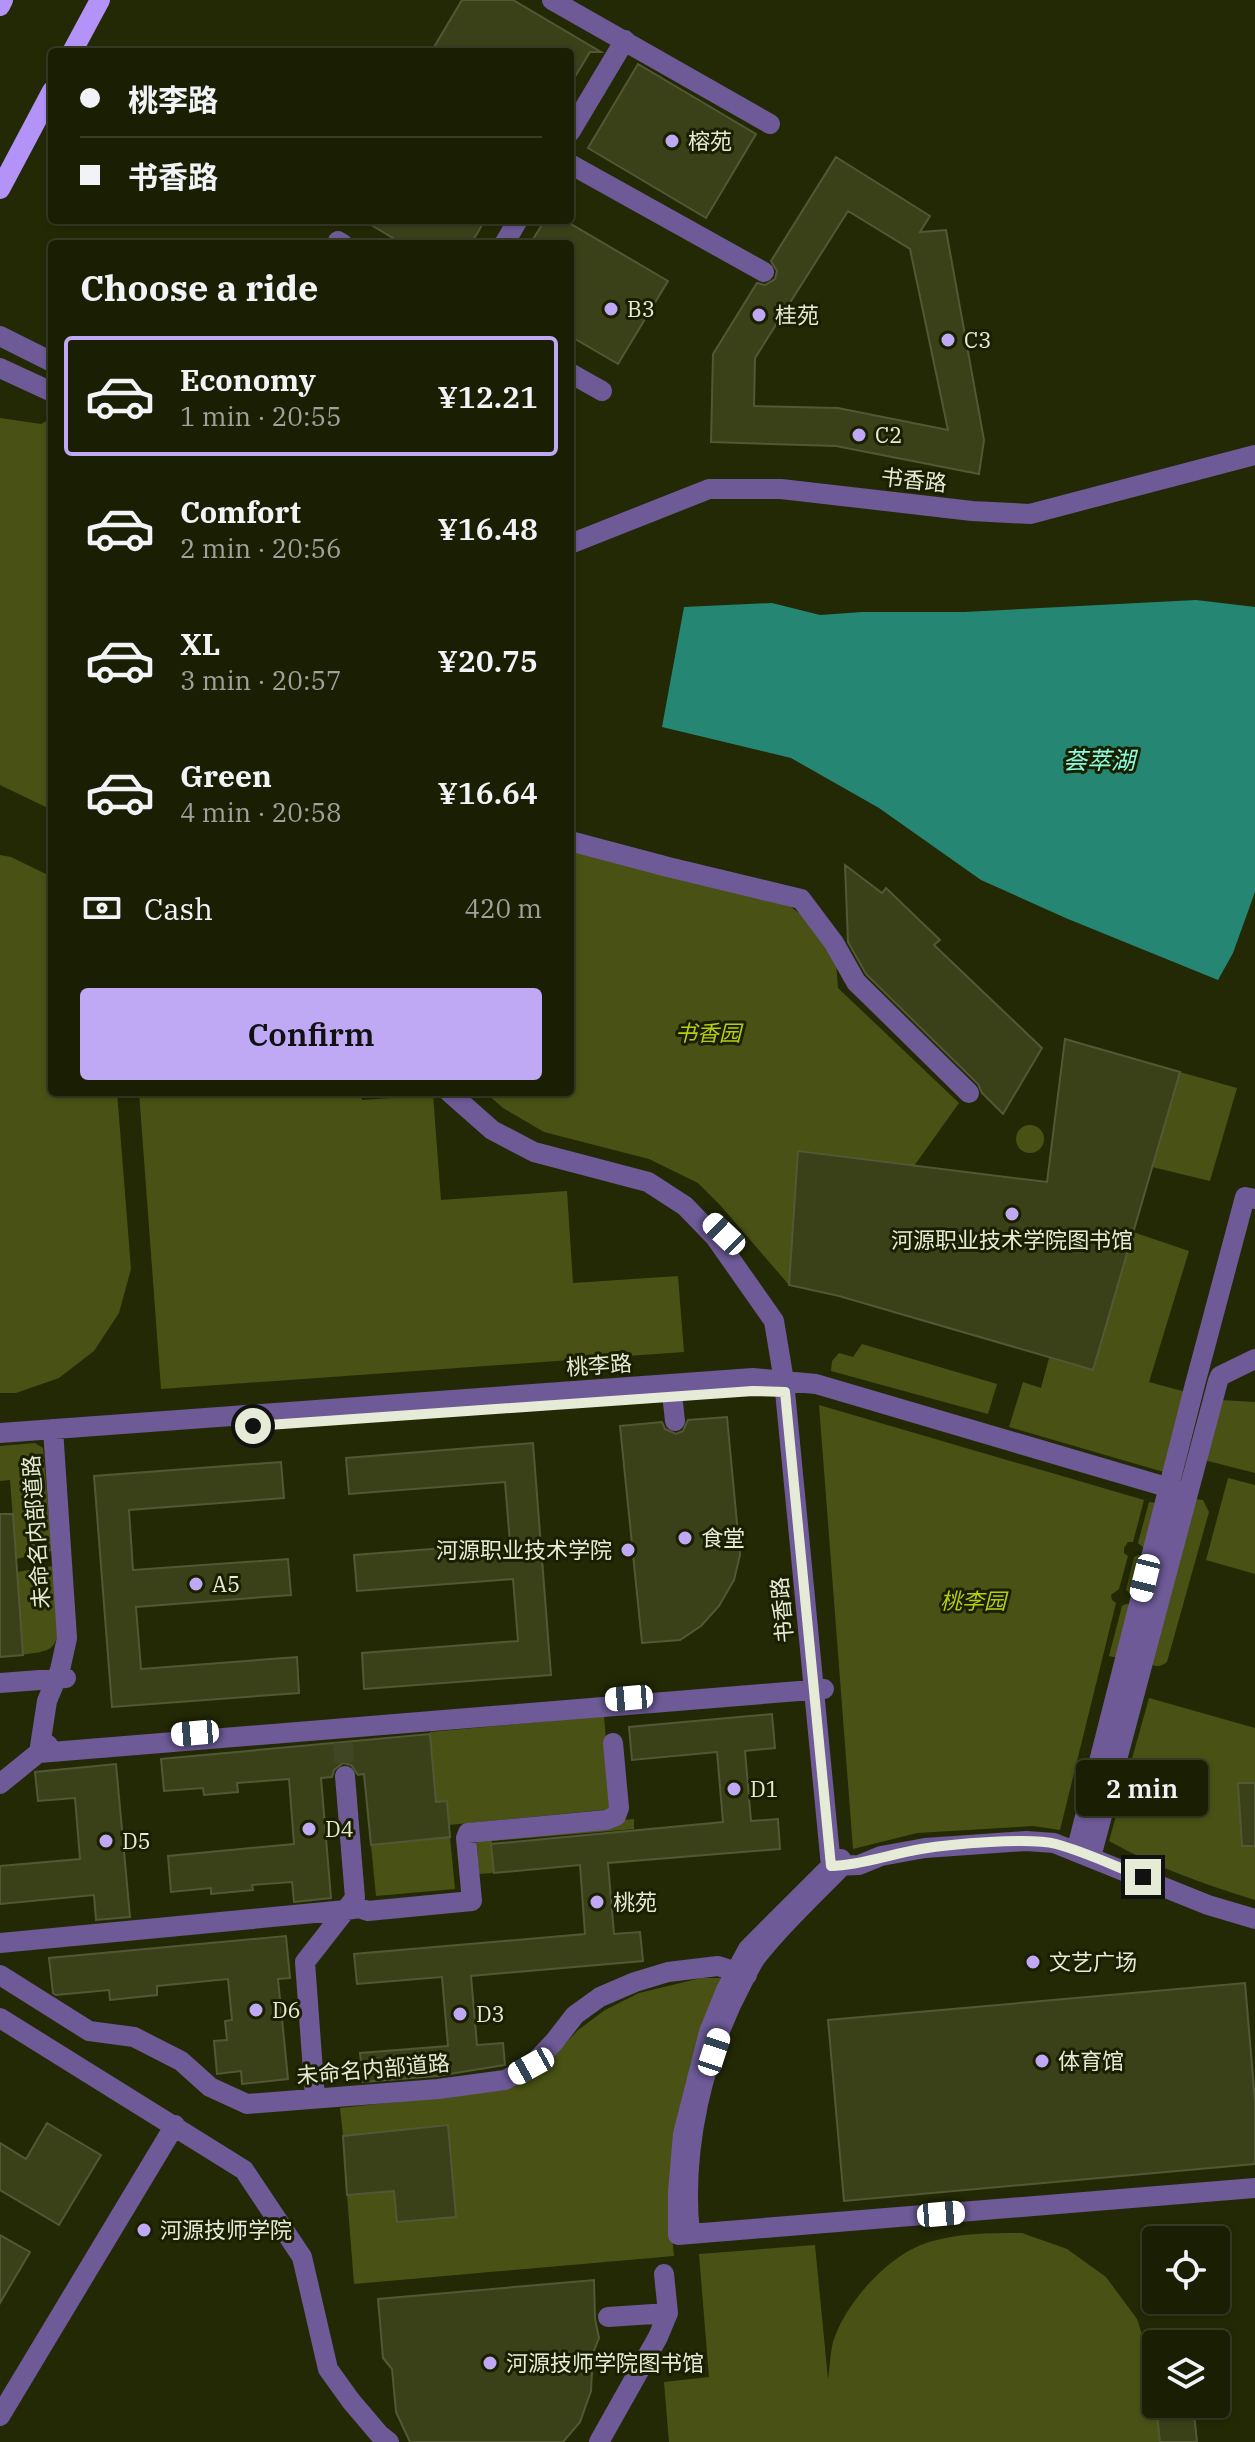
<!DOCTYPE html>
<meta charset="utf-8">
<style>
body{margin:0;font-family:"IBM Plex Serif","Noto Sans SC",serif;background:#23270e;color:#f1f3f6;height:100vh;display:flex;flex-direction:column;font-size:30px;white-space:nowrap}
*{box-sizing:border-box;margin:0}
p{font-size:26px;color:#9fa29a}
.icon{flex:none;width:44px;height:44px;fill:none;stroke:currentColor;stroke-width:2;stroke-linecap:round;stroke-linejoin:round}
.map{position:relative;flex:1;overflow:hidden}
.sheet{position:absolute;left:48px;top:240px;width:526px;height:856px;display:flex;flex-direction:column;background:#1a1f04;border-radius:8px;box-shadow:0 2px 6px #0004,0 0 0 2px #383d26}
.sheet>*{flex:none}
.banner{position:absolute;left:48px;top:48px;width:526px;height:176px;border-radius:8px;box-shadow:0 2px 6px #0004,0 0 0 2px #383d26;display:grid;align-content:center;height:176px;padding:0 32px;background:#1a1f04}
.fabs{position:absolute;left:1142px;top:2226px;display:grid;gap:16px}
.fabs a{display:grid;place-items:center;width:88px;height:88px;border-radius:8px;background:#1a1f04;box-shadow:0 2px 6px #0004,0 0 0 2px #383d26;font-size:40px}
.end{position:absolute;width:36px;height:36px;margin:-18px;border:10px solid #e6ebd7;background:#111;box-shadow:0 0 0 4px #111}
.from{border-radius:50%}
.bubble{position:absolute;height:56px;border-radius:8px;background:#1a1f04;box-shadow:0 2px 6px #0004,0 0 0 2px #383d26;font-size:26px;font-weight:600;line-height:56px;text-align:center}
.car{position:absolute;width:24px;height:48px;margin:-24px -12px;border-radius:10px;box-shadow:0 0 6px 2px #0007;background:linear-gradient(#fff 24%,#345 0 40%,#fff 0 76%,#345 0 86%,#fff 0)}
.banner b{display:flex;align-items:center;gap:28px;height:76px;font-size:30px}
.banner b+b{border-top:2px solid #383d26}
.banner i{width:20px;height:20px;background:#f1f3f6}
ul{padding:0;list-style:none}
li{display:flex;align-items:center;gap:24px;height:120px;margin:0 16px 12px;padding:0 16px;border:4px solid transparent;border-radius:8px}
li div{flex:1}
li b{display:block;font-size:30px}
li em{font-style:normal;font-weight:600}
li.on{border-color:#bfa9f4}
li>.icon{width:72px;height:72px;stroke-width:1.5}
h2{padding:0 32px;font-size:36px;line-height:96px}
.pay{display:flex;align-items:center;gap:20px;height:88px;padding:0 32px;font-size:30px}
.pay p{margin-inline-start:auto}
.cta{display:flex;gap:16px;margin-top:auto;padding:16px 32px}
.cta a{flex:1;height:92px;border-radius:8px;background:#bfa9f4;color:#111;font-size:32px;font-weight:600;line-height:92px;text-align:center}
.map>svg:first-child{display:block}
.green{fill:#495214}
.water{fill:#258674}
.building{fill:#3a4119;stroke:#525835;stroke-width:2;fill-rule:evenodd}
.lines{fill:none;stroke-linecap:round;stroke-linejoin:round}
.minor-tunnel{stroke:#404624;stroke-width:20;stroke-dasharray:20 10;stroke-linecap:butt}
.minor{stroke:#6d5a97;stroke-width:20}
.major{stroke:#b393f8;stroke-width:20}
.route{stroke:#e6ebd7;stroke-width:10}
.poi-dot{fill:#bfa9f4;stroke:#1a1f00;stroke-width:3}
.labels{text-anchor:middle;stroke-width:6;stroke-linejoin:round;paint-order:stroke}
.poi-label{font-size:22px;fill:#e6ebd7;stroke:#1a1f00;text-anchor:start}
.street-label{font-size:22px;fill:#e6ebd7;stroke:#1a1f00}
.park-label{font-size:22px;font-style:italic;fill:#b7cd13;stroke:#1a1f00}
.water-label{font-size:24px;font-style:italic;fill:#8afae1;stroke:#1a1f00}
</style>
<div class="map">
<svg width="1255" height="2442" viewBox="0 0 1255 2442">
<rect width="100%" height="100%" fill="#232905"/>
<path class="green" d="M0 418 41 424 52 418V810L0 785Z
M570 850 790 906 810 922 836 963 838 988 959 1103 914 1166 798 1152 789 1285 720 1205 698 1183 649 1159 544 1132 503 1108 485 1092H570Z
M0 855 11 857 52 877V1092H117L131 1269 119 1313 94 1351 59 1378 16 1393H0Z
M1180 1072 1237 1088 1210 1181 1152 1167Z
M139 1092H361L362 1100 433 1095 441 1200 567 1191 573 1283 678 1276 684 1352 161 1389Z
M1016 1139a14 14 0 1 1 28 0a14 14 0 1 1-28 0Z
M1133 1232 1189 1251 1149 1382 1186 1392 1167 1473 1009 1427 1023 1382 1041 1388 1049 1358 1093 1370Z
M862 1344 997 1384 988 1414 831 1371 832 1361 839 1353 853 1357Z
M1220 1400 1255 1402V1473L1204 1460Z
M819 1405 1144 1500 1133 1542H1128L1124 1548V1553L1128 1556 1119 1589 1111 1595 1112 1600 1116 1603 1060 1830 1033 1826 917 1833 853 1849Z
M35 1443 43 1448 52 1551 16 1559 10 1480 0 1481V1446Z
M1228 1478 1255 1485V1574L1206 1560Z
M1194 1499 1203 1500 1209 1512 1167 1662C1161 1667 1157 1667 1150 1664Z
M1149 1502 1157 1503 1145 1549 1138 1543Z
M1138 1555 1144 1556 1134 1596 1126 1590 1134 1557Z
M53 1566C55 1585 68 1638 49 1649 42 1653 30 1653 23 1655L17 1572Z
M1126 1604 1132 1605 1118 1658 1109 1656 1122 1606Z
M1149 1698 1255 1728V1783L1238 1784 1241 1824H1255V1900C1204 1884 1155 1867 1109 1841Z
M604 1716 612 1809 449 1825 447 1801 436 1802 430 1732Z
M634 1819V1829L492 1841 494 1873 479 1874 476 1833Z
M450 1837 455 1889 376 1896 371 1845Z
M701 1978H724L670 2217 674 2256 354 2284 347 2195 394 2191 397 2222 456 2216 448 2125 343 2136 340 2108 505 2090 536 2075 578 2030 605 2010 639 1993Z
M1022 2233 1067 2249 1106 2277 1137 2319 1153 2369 1160 2442H669L664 2382 709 2377 699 2254 815 2245 828 2379C830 2368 830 2354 833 2342 845 2303 889 2254 929 2242 959 2233 991 2233 1022 2233Z"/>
<path class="water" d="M1196 600 1255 607V892L1233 953 1218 980 1068 919 981 880 879 808 791 758 662 727 684 607 772 603 820 615 862 612H964Z"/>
<path class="building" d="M462 0H513L601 52H590L570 85V52H431Z
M638 64 756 134 706 218 588 148Z
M836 157 930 216 920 232 946 230 984 440 979 474 836 446 711 442 713 354 757 283 765 285 775 279 777 271 771 261ZM848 211 910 249 948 430 838 408 754 406 755 358Z
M363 220H485L471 244H403Z
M545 220H564L668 281 618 364 570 336V244H530Z
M845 865 882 893 886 888 940 940 934 945 1042 1048 1003 1114 982 1093 978 1084 866 974 848 942Z
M1065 1039 1180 1072 1093 1370 839 1296 789 1285 798 1151 1047 1182Z
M727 1417 740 1555 734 1580 719 1606 701 1626 680 1640 642 1643 620 1426 662 1422 665 1429 676 1434 683 1431 688 1420Z
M533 1443 551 1675 364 1689 362 1653 518 1641 513 1579 357 1591 354 1555 510 1543 505 1482 349 1494 346 1458Z
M281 1462 284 1498 129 1510 133 1570 288 1559 291 1595 136 1607 141 1669 297 1657 299 1693 112 1707 94 1476Z
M0 1514H13L23 1655 0 1657Z
M772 1714 775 1748 745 1751 751 1821 778 1819 780 1849 608 1863 614 1934 640 1932 643 1961 471 1976 477 2045 503 2043 505 2065 437 2076 363 2082 360 2053 448 2046 442 1977 357 1984 354 1954 585 1934 580 1865 494 1873 491 1844 723 1822 717 1752 632 1760 629 1727Z
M430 1734 436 1802 447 1801 450 1837 371 1845 364 1774 358 1775 351 1765 343 1763 334 1770 332 1777 321 1778 331 1898 294 1902 292 1882 252 1885 253 1890 211 1894V1888L171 1892 168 1856 294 1844 289 1779 237 1783 238 1792 204 1795 203 1788 164 1791 161 1759Z
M116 1764 130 1917 96 1920 94 1895 0 1904V1866L80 1859 75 1798 38 1801 35 1772Z
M1238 1783H1255V1846H1242Z
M286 1936 290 1978 278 1979 288 2079 242 2084 241 2071 217 2074 214 2041 227 2040 225 2021 232 2020 228 1979 157 1986V1995L110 2000 109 1990 56 1995 53 1993 49 1958Z
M1245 1983 1255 2101V2164L844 2201 828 2020Z
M47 2123 101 2155 59 2225 0 2190V2143L26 2159Z
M448 2125 456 2217 397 2222 394 2191 347 2195 343 2136Z
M0 2235 30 2252 0 2303Z
M594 2280 595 2319 599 2338 593 2353 591 2391 580 2422 563 2442H410L396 2412 392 2369 383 2358 378 2299Z
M1156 2404H1193L1197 2442H1160Z"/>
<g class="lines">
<path class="minor-tunnel" d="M343 1743 345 1776"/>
<path class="minor" d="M552 0 770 124
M570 132 625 40
M570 164 764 272
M338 241 343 244
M504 244 518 220
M0 336 52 362
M0 368 52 392
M570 373 602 391
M570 544 709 489H781L972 511 1030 514 1255 455
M570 841 668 867 801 899 834 943 856 982 969 1093
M449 1092 492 1130 534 1152 648 1182 685 1206 715 1237 774 1321 784 1381 831 1866 859 1865 881 1856 925 1848 1026 1841 1054 1843 1208 1905 1255 1919
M671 1384 675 1421
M53 1429 67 1638 60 1670 47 1701 39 1753 824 1689
M0 1433 753 1378 816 1384 1187 1493
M0 1683 66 1678
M0 1784 48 1745
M1076 1852 1194 1388 1245 1197 1255 1199
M1091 1857 1218 1381 1220 1376 1255 1359
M831 1866 748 1949 726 1990 709 2032 683 2134 678 2192V2235L690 2234C681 2150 703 2055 743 1981 748 1972 752 1962 758 1955 781 1925 815 1894 842 1866L841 1859
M0 1943 346 1910 359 1908 368 1911 472 1901 466 1838 468 1833 606 1820 616 1816 619 1808 613 1743
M0 1975 89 2031 134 2037 181 2061 210 2087 247 2104 438 2089 505 2080 531 2066 554 2042 575 2015 600 1997 635 1982 668 1972 718 1966 747 1975
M0 2018 244 2170 302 2257 328 2369 351 2401 379 2434 389 2442
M315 2098 305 1962 355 1898 345 1776
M690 2234 1255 2188
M608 2317 668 2313
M0 2416 175 2125
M599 2442 658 2337 668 2313 664 2274"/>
<path class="major" d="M0 6 3 0
M72 52 100 0
M0 189 52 91"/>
</g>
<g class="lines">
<path class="route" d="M253 1426 753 1391 785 1392 831 1866C862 1865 890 1854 921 1849 950 1844 1030 1837 1056 1844 1086 1852 1114 1866 1143 1877"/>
</g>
<g class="poi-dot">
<circle cx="672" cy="141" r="8"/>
<circle cx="611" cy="309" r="8"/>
<circle cx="759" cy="315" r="8"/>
<circle cx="948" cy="340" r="8"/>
<circle cx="859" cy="435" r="8"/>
<circle cx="1012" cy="1214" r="8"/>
<circle cx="685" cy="1538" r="8"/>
<circle cx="628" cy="1550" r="8"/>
<circle cx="196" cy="1584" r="8"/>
<circle cx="734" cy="1789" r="8"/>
<circle cx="309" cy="1829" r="8"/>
<circle cx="106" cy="1841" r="8"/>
<circle cx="597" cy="1902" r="8"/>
<circle cx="1033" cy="1962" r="8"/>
<circle cx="256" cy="2010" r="8"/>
<circle cx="460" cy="2014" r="8"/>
<circle cx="1042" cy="2061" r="8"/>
<circle cx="144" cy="2230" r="8"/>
<circle cx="490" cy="2363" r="8"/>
</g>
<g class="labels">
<g class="poi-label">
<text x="688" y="149">榕苑</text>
<text x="627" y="317">B3</text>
<text x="775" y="323">桂苑</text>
<text x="964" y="348">C3</text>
<text x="875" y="443">C2</text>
<text x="1012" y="1248" text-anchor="middle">河源职业技术学院图书馆</text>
<text x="701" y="1546">食堂</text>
<text x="612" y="1558" text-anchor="end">河源职业技术学院</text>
<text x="212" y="1592">A5</text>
<text x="750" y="1797">D1</text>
<text x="325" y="1837">D4</text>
<text x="122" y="1849">D5</text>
<text x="613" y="1910">桃苑</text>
<text x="1049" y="1970">文艺广场</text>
<text x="272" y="2018">D6</text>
<text x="476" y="2022">D3</text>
<text x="1058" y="2069">体育馆</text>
<text x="160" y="2238">河源技师学院</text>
<text x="506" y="2371">河源技师学院图书馆</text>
</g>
<g class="street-label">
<text transform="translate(914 480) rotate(6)" y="8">书香路</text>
<text transform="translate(599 1365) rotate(-4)" y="8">桃李路</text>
<text transform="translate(36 1532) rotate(-94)" y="8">未命名内部道路</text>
<text transform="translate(782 1610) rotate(-95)" y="8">书香路</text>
<text transform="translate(373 2069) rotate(-5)" y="8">未命名内部道路</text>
</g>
<g class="park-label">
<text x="708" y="1041">书香园</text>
<text x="973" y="1609">桃李园</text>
</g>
<g class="water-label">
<text x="1099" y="769">荟萃湖</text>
</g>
</g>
</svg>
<div class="fabs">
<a><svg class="icon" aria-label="locate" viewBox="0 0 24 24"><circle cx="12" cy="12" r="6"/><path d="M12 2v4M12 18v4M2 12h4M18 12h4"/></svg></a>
<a><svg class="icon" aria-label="layers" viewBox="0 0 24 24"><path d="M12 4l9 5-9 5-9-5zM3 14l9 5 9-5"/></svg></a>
</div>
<i class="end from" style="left:253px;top:1426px"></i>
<i class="end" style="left:1143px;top:1877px"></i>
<div class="bubble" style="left:1076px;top:1760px;width:132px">2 min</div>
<i class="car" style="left:724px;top:1234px;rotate:314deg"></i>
<i class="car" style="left:1145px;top:1578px;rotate:194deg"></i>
<i class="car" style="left:629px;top:1698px;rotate:265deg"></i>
<i class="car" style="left:195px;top:1733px;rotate:265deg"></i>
<i class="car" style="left:714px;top:2052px;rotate:18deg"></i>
<i class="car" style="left:531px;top:2066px;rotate:241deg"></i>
<i class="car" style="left:941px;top:2214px;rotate:85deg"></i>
<div class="banner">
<b><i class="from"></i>桃李路</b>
<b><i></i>书香路</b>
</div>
<section class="sheet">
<h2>Choose a ride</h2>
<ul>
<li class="on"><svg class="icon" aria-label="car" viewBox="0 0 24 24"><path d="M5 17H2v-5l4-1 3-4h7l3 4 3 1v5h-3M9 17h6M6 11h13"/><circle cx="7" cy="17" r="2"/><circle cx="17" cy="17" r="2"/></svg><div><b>Economy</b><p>1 min · 20:55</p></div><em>¥12.21</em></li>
<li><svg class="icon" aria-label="car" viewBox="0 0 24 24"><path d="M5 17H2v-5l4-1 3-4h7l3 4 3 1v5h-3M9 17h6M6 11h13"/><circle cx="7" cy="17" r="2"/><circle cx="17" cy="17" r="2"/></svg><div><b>Comfort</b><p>2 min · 20:56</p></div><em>¥16.48</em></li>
<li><svg class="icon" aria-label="car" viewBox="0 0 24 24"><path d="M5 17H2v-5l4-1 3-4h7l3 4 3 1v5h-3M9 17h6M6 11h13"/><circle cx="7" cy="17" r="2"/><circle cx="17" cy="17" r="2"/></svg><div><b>XL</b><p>3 min · 20:57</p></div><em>¥20.75</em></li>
<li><svg class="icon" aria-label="car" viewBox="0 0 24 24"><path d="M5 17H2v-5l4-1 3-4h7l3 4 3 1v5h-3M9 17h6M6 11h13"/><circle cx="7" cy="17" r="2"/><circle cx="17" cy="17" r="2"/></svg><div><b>Green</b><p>4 min · 20:58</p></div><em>¥16.64</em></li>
</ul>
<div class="pay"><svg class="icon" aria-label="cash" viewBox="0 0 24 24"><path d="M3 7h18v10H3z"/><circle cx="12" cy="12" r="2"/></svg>Cash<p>420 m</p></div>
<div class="cta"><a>Confirm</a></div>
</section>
</div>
